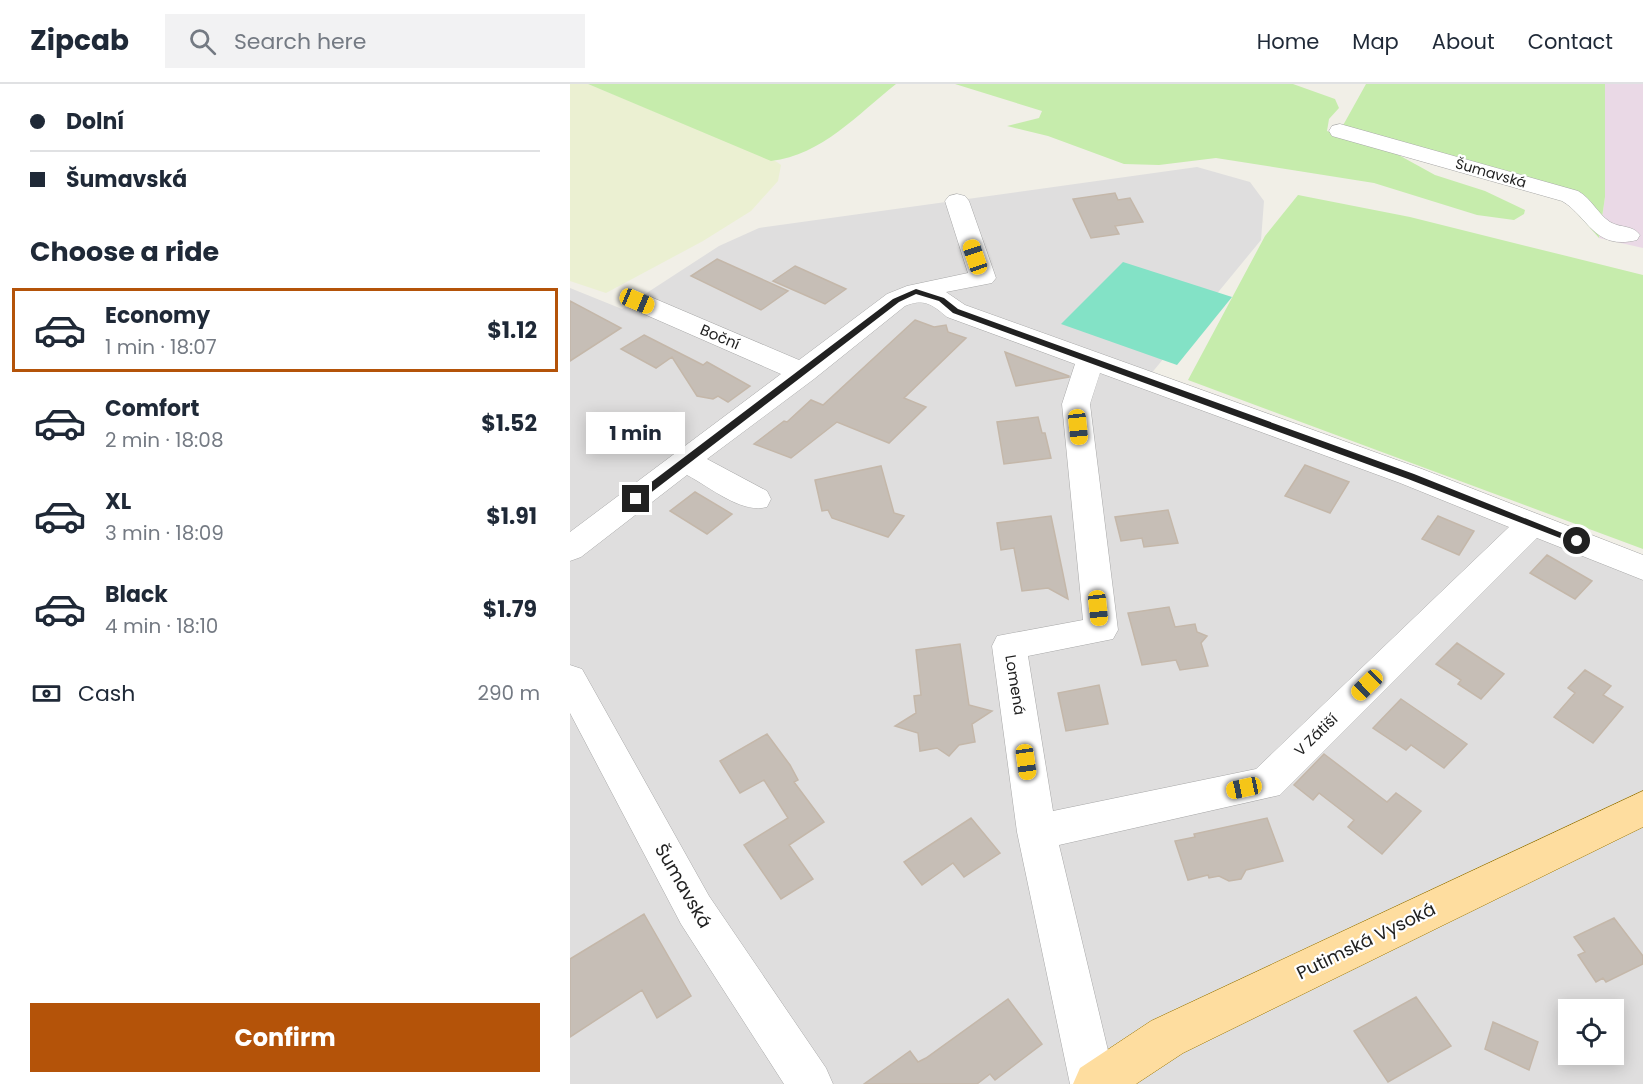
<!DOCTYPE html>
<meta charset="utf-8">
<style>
body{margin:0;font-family:Poppins,sans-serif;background:#f2f2f3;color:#1f2937;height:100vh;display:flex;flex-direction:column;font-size:22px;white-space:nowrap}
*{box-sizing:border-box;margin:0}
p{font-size:20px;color:#747a83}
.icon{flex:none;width:33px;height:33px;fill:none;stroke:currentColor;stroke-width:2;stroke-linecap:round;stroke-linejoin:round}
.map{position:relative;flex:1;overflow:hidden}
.sheet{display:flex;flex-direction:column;background:#fff;width:570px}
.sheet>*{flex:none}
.guide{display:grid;align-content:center;height:132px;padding:0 30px;background:#fff}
.buttons{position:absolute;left:988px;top:915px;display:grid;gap:12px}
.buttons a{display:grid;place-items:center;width:66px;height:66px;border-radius:0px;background:#fff;box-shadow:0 3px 15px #0003;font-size:30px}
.end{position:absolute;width:27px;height:27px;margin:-14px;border:8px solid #212121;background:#fff;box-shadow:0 0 0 3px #fff}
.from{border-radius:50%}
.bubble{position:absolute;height:42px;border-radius:0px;background:#fff;box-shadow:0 3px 15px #0003;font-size:20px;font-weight:700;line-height:42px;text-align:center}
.car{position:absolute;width:18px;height:36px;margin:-18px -9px;border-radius:8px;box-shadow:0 0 4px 2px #0007;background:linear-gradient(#f5c518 24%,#345 0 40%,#f5c518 0 76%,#345 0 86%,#f5c518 0)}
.guide b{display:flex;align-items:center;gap:21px;height:57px;font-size:22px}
.guide b+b{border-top:2px solid #e0e1e3}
.guide i{width:15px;height:15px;background:#1f2937}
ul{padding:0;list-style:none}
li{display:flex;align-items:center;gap:18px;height:84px;margin:0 12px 9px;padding:0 18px;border:3px solid transparent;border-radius:0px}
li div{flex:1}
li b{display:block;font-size:22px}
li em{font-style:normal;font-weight:700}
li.selected{border-color:#b45309}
li>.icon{width:54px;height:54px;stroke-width:1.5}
h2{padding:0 30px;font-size:27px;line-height:72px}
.pay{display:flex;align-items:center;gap:15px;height:66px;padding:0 30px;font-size:22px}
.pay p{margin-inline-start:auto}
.button{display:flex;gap:12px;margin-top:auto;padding:12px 30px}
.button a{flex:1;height:69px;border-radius:0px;background:#b45309;color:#fff;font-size:24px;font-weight:700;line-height:69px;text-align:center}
header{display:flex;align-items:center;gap:36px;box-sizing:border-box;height:84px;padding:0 30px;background:#fff;border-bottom:2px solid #e0e1e3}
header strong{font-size:28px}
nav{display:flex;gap:33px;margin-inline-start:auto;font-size:21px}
.search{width:420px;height:54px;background:#f2f2f3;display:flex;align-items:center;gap:15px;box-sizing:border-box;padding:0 21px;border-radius:0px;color:#747a83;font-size:22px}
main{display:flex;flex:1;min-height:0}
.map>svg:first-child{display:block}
.residential{fill:#dfdede;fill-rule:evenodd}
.industrial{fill:#ead9e6}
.farmland{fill:#ebf0d2}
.grass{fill:#c6ecac}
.pitch{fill:#83e2c6}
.building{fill:#c6beb6;stroke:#c4b7a9;stroke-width:1.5}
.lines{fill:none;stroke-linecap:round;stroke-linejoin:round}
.minor-casing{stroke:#a8a8a8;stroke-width:1}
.major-casing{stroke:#9d7700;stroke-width:1}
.minor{fill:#fff;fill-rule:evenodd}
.major{fill:#fedd9f;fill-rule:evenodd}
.route{fill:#212121}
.labels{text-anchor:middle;stroke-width:4.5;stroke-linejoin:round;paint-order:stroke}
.far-street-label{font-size:14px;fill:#212121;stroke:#fff}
.street-label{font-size:15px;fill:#212121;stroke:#fff}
.near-street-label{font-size:18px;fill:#212121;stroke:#fff}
</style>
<header>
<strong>Zipcab</strong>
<div class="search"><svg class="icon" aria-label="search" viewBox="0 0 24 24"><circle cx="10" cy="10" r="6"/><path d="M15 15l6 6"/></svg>Search here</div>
<nav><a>Home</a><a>Map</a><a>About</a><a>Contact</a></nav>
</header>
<main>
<section class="sheet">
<div class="guide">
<b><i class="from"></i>Dolní</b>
<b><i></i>Šumavská</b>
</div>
<h2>Choose a ride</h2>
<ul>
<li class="selected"><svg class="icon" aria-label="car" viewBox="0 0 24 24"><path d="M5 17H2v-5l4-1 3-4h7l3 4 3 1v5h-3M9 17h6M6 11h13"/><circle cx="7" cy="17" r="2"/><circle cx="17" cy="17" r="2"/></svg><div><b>Economy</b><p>1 min · 18:07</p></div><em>$1.12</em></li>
<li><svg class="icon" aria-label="car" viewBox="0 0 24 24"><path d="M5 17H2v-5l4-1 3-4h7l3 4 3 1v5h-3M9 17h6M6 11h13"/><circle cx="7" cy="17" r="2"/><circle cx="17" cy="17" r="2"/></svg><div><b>Comfort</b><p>2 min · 18:08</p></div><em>$1.52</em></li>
<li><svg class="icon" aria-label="car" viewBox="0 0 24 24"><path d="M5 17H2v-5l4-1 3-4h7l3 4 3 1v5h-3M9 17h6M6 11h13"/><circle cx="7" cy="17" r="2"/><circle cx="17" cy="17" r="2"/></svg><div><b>XL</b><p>3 min · 18:09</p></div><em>$1.91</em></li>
<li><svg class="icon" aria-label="car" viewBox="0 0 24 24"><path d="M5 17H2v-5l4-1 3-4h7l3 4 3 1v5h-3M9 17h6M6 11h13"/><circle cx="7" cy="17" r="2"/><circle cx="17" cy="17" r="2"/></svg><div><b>Black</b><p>4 min · 18:10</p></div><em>$1.79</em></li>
</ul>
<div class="pay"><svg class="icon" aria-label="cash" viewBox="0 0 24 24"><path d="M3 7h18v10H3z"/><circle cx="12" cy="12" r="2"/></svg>Cash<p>290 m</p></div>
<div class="button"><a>Confirm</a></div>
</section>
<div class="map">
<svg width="1073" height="1000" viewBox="0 0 1073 1000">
<rect width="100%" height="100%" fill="#f1efe7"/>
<path class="residential" d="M627 83 680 98 694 117 691 156 571 302 1073 484V1000H0V204L52 225 149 162 189 144ZM999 926H1044V970H999Z"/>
<path class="industrial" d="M1035 0H1073V164L1029 154 1035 113Z"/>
<path class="farmland" d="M0 0H18L207 78 211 81 208 97 181 127 133 157 36 209 0 197Z"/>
<path class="grass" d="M18 0H326C288 30 252 71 201 77Z
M385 0H723L765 15 769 24 759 35 757 47 825 69 865 91 915 107 955 126 954 130 944 136 907 131 804 99 646 74 589 81 554 80 478 52 437 42 469 34 472 27Z
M796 0H1035V113L1029 154 998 119 771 45Z
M728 111 840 133 1073 191V465L618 296 695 152Z"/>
<path class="pitch" d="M553 178 662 213 607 281 491 240Z"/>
<path class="building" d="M545 109 548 116 560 114 573 138 545 142 549 150 521 154 503 115Z
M147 175 218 207 191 226 121 192Z
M225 182 276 205 255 220 203 197Z
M0 217 51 244 0 277Z
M345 236 364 243 376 241 378 248 396 254 334 314 356 323 319 359 267 338 221 374 184 360 214 337 217 338 241 316 253 321Z
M74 251 133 281 137 278 180 302 158 318 148 312 143 315 127 312 102 273 86 284 51 265Z
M435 268 499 292V293L446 302Z
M468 333 472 349H475L481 374 434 380 427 338Z
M735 381 779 398 760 429 715 412Z
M311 382 324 429 334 432 318 453 262 434 258 426 252 427 245 396Z
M125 408 162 430 137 450 100 427Z
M598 426 608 459 574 463 572 454 551 457 545 433Z
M481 432 493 490 498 515 478 504 452 507 444 464 431 466 427 439Z
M868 432 904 447 889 471 852 455Z
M977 471 1022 497 1005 515 960 489Z
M599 523 605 543 625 540 627 548 637 552 631 559 638 582 610 586 606 576 572 581 558 529Z
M887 559 934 590 911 615 888 600 891 596 866 580Z
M390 560 399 621 422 627 402 640 405 658 389 661 379 672 367 664 350 667 348 649 325 642 346 629 344 612 351 611 346 566Z
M1015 586 1041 602 1033 611 1053 623 1023 659 984 633 1005 609 998 604Z
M529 601 538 640 496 647 488 609Z
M831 615 897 660 874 684 841 661 836 666 803 644Z
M197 650 220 681 228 696 224 698 254 738 219 761 243 795 211 815 174 761 218 734 194 696 170 709 150 677Z
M754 670 817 718 826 709 851 727 812 770 778 743 784 736 749 709 743 716 724 701Z
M401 734 430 769 394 793 383 779 352 801 334 778Z
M697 734 713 777 676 786 671 795 659 797 649 792 639 794 638 791 618 796 605 757 625 753 624 750Z
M74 830 121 912 87 934 72 906 0 953V875Z
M1044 834 1073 872V880L1036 898 1033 894 1026 898 1008 871 1015 868 1004 853Z
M846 913 881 962 818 998 784 947Z
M438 915 472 960 425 996 420 990 407 1000H294L340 967 348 978 356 974Z
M923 938 968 958 959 986 915 965Z"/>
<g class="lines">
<g class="minor-casing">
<path id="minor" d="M770 40 1008 107C1022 115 1027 129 1040 138 1050 144 1063 141 1070 151L1067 156C1024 167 1018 132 992 117L762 52 759 47 762 42Z
M387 110 395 112 399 117 426 194 422 199 376 208 395 221 852 385 1073 471V496L967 454 710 711 489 761 546 1000H500L447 748 422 562 427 552 513 536 492 320 505 280 377 233C362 220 353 214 335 222L244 295 137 375 197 407 201 415 197 423C171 430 140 403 117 391L11 473 0 477V448L211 290 58 223 54 217 58 211 67 209 76 211 229 276 317 210 337 202 398 189 375 117 379 112ZM530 289 830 399 939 443 686 685 483 727 458 572 543 555 548 546 520 320Z
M0 581 12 585 139 812 256 984 263 1000H214L111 840 0 629Z"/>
</g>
<g class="major-casing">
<path id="major" d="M1073 707V743L613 969 566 1000H503L510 984 581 937Z"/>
</g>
<use href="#minor" class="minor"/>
<use href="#major" class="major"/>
</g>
<path class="route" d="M346 205 374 214 388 225 844 390 1012 457 1003 459 838 395 383 229 369 217 346 210 329 218 70 417H63V412L323 215Z"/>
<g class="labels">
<g class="far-street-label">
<text transform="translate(921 89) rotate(16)" y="5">Šumavská</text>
</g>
<g class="street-label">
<text transform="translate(150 253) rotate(23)" y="5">Boční</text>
<text transform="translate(445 601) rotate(81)" y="5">Lomená</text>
<text transform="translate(746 651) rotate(-44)" y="5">V Zátiší</text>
</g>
<g class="near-street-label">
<text transform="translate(113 802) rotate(60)" y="6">Šumavská</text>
<text transform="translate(796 857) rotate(-26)" y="6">Putimská Vysoká</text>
</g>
</g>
</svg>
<div class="buttons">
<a><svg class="icon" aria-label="locate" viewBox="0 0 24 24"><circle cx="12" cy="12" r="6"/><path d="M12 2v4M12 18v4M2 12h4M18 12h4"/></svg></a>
</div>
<i class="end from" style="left:1007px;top:457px"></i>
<i class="end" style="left:66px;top:415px"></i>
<div class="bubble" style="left:16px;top:328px;width:99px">1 min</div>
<i class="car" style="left:405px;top:173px;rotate:341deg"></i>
<i class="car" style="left:67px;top:217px;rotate:113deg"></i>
<i class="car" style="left:508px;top:343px;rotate:174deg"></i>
<i class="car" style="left:528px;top:524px;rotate:174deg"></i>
<i class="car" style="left:797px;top:601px;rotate:226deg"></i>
<i class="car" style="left:456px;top:678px;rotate:172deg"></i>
<i class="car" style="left:674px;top:704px;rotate:258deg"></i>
</div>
</main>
